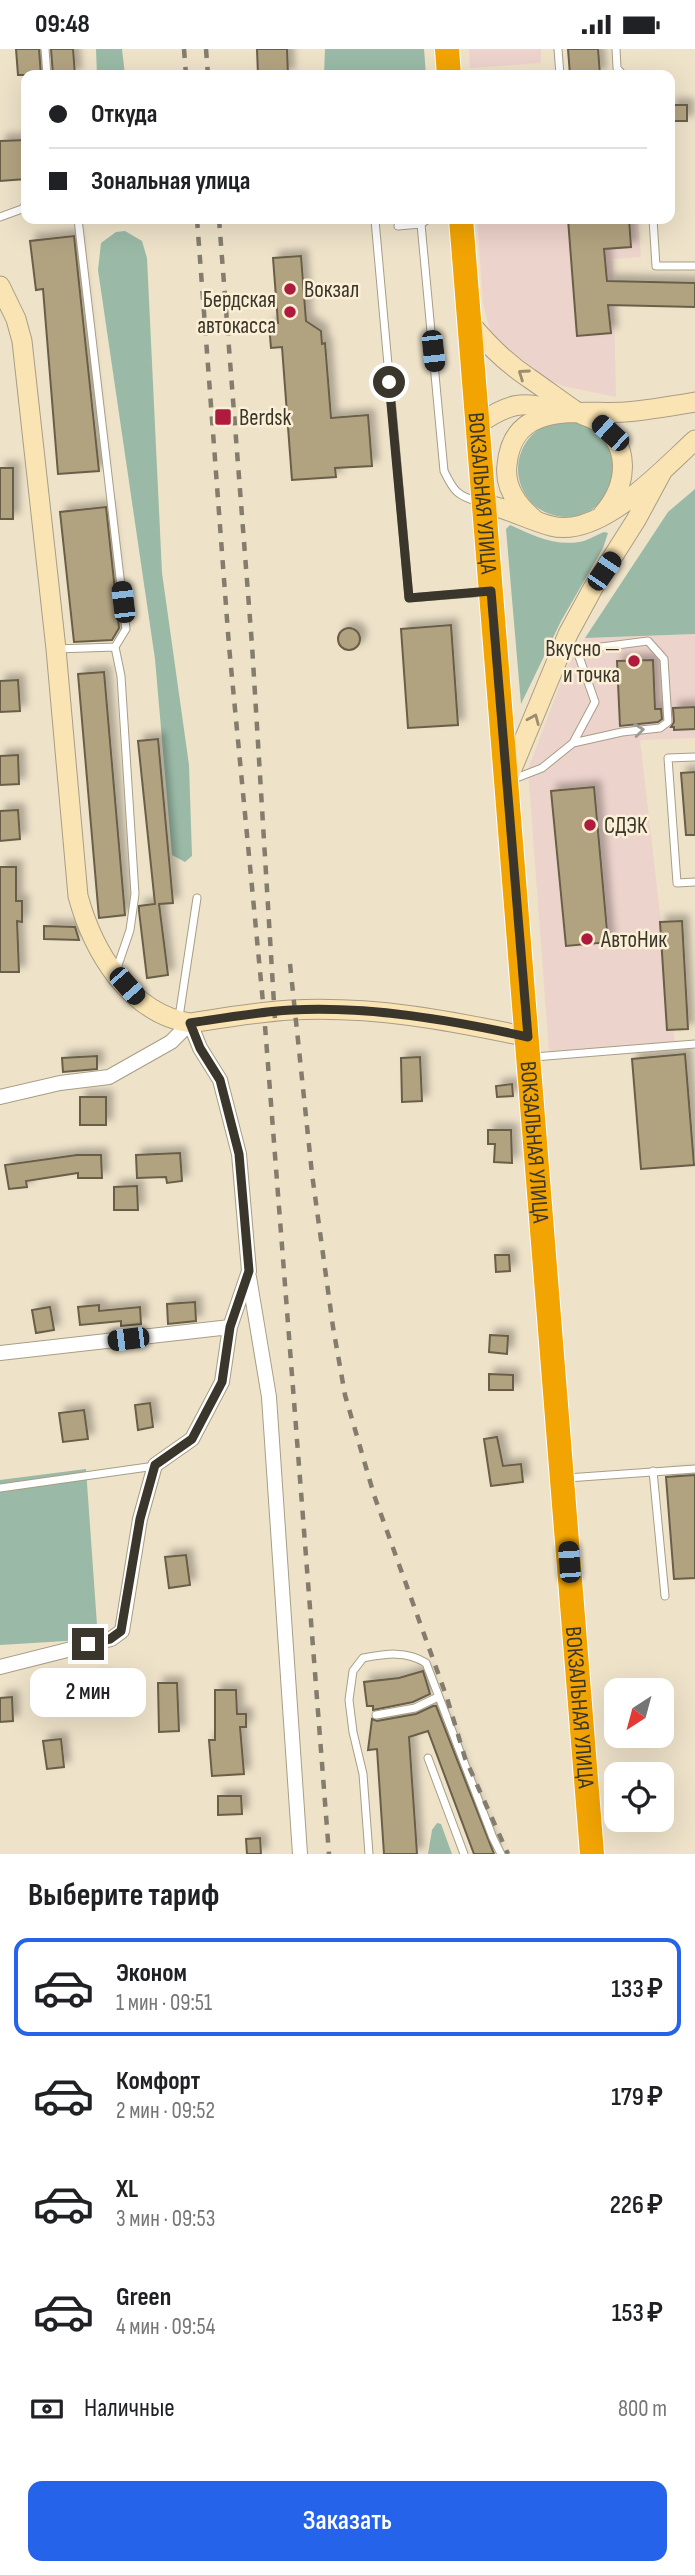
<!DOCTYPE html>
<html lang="ru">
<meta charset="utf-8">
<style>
body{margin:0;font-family:"Sofia Sans Condensed",sans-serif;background:#f2f2f2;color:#202124;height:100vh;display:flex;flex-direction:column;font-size:26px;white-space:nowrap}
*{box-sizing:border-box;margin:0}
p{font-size:23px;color:#757577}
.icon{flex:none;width:38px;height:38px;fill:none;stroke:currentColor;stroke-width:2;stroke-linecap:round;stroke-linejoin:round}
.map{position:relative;height:1805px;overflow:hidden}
.side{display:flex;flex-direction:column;background:#fff;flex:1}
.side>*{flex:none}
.guide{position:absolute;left:21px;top:21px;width:654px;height:154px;border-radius:14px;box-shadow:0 7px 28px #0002;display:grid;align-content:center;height:154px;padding:0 28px;background:#fff}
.needle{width:46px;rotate:216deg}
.fabs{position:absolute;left:604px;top:1629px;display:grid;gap:14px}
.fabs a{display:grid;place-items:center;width:70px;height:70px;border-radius:14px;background:#fff;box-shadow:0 7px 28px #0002;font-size:35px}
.end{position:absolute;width:32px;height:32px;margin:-16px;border:9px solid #3a362c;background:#fff;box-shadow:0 0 0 4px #fff}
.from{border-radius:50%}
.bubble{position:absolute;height:49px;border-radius:14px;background:#fff;box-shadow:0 7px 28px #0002;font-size:23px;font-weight:600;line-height:49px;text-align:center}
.car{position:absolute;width:21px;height:42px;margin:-21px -10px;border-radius:9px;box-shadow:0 0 5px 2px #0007;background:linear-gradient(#222 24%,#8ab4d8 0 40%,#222 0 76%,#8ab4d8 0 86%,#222 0)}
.guide b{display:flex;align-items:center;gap:24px;height:66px;font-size:26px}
.guide b+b{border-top:2px solid #e0e0e0}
.guide i{width:18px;height:18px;background:#202124}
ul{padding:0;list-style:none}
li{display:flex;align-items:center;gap:21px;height:98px;margin:0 14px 10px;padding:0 14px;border:4px solid transparent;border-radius:14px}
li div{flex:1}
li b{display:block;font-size:26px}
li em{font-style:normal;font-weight:600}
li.active{border-color:#2563eb}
li>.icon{width:63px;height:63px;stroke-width:1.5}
h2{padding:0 28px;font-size:32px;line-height:84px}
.pay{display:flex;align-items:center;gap:18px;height:77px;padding:0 28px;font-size:26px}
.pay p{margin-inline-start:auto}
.action{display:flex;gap:14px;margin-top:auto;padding:14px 28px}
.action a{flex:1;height:80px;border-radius:14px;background:#2563eb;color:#fff;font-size:28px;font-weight:600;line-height:80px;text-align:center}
.status{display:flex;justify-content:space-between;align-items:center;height:49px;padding:0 35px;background:#fff;direction:ltr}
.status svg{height:19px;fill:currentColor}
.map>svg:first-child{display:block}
.commercial{fill:#ecd3cb}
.green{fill:#9ab9a6}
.building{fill:#b2a380;stroke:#695f49;stroke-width:2;filter:url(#shadow)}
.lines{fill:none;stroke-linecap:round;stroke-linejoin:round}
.lane-casing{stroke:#a89e86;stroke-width:9}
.street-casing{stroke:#a89e86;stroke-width:16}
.secondary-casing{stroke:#a89e86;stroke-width:21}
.highway-casing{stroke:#fff;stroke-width:26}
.lane{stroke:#fff;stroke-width:7}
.street{stroke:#fff;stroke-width:14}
.secondary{stroke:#fbe4b3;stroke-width:19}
.highway{stroke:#f1a402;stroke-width:24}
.rail{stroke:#847d6d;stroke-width:4.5;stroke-dasharray:9 9;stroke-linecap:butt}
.oneway{stroke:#9a8d70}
.oneway2{stroke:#9c9a96}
.route{stroke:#3a362c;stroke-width:9}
.poi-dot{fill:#af1b3c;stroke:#fbefd6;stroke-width:2.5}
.labels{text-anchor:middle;stroke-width:5;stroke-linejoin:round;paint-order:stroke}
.poi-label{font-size:23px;fill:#3a362c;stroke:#fbefd6;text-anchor:start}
.street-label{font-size:23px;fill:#3a362c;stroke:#fbefd6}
</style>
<div class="status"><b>09:48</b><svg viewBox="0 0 49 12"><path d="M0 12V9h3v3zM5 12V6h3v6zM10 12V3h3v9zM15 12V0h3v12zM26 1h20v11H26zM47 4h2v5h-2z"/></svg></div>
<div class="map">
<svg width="695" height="1805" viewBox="0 0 695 1805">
<defs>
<filter id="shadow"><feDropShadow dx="6" dy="-6" stdDeviation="3.5" flood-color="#0004"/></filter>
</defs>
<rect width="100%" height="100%" fill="#eee2c9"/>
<path class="commercial" d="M469 0H541V14L470 19Z
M477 170H638L641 208 613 210 616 348 563 337 528 321 504 303 490 282 483 254Z
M695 585V689L640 691 675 995 549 1002 528 720 567 618 585 589Z"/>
<path class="green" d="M96 0H122L125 26H97Z
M325 0H424L426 26H324Z
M125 182 142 192 147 209 162 524 189 716 192 807 185 813 172 806 155 610 98 221 101 194 116 183Z
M518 420a48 48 0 1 1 96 0a48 48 0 1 1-96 0Z
M695 440V585L585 589 668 463Z
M510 476C533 486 553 497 579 493 587 492 596 486 604 483L608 484 603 499 561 572 521 655 506 480Z
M86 1420 98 1590 0 1596V1431Z
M437 1774 441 1775 452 1805H428L432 1781Z"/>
<path class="building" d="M16 0H39L41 26H18Z
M51 0H73L75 26H53Z
M257 0H287L288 26H258Z
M568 0H598L600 26H570Z
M670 56H687V72H670Z
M26 91V130L0 132V92Z
M568 170H629L631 198 604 200 607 232 695 234V258L608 256 611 284 577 287Z
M74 187 99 422 58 425 43 240 36 241 30 192Z
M301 207 306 272 321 282 322 295 325 294 331 369 368 366 372 417 335 419 336 428 292 431 282 298 271 299 269 275 278 274 273 209Z
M0 419H13V470H0Z
M106 458 119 579 112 591 74 593 60 463Z
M451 576 458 676 408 679 401 580Z
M338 590a11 11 0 1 1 22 0a11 11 0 1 1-22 0Z
M653 611 655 660H661L662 670 658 673 620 677 617 612Z
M104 623 125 866 99 869 78 625Z
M18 631 20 662 0 663V632Z
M695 658V680L674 681V678H671L674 673 673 659Z
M158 690 173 854 159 855 168 926 147 929 139 862V857L155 855 138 692Z
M18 706 19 735 0 736V707Z
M695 723V786H686L681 724Z
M594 738 608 893 566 897 551 742Z
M18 761 20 790 0 792V762Z
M0 818H16V852H22V873L17 872 19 923H0Z
M682 872 688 980 667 981 660 873Z
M44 877 75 878 79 891 44 890Z
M685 1005 694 1116 641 1120 632 1010Z
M97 1007V1020L63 1023 62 1009Z
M420 1008 422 1052 402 1053 401 1009Z
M512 1035 513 1047 497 1048 496 1037Z
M80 1048H106V1076H80Z
M488 1081H511L512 1114 494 1113 495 1095H488Z
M180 1104 182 1132 167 1134 166 1128 137 1129 136 1106Z
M77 1106H101L102 1129H78V1124L26 1132 27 1138 9 1140 5 1116Z
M137 1137 138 1161H114V1138Z
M495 1206H509L510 1222 496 1223Z
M195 1253 196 1272 168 1275 167 1255Z
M99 1256V1262L140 1258 141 1275 121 1277V1272L80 1276 78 1258Z
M50 1258 54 1281 36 1284 32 1261Z
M490 1286 508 1287 507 1305 489 1303Z
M489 1325 513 1326V1341H489Z
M150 1354 153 1378 138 1381 135 1356Z
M84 1361 88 1390 63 1393 59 1364Z
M497 1388 503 1417 521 1415 523 1433 491 1437 484 1390Z
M695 1426V1529L674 1530 666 1428Z
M186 1506 190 1536 169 1539 165 1508Z
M423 1622 430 1645 413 1653 373 1661V1657H367L364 1633 399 1629Z
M103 1629 104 1635 126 1632 129 1656 107 1659 106 1654 93 1655 90 1631Z
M158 1634H177L179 1682 159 1683Z
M215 1641H236L237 1665H246V1678H240L244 1725 212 1727 209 1691H215Z
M12 1648 13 1672 0 1673V1649Z
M433 1657H436L494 1805H474L428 1682 409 1688 417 1805H384L377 1700 368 1701 372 1670 377 1672 416 1665Z
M61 1690 64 1718 47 1720 43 1692Z
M218 1747H241L242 1765 218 1766Z
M260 1789 261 1805H247L246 1790Z"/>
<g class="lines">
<g class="lane-casing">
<path id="lane" d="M45 0 47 26
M558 0 560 26
M616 0 617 19 623 26
M0 168 22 160 26 156
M78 170 126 580 115 598 121 627 135 845 130 881 116 922
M428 170 421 175 444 422C454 443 458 447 479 453
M653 170 656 217H695
M375 171 409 549 486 543
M398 177 421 175
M56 600 115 598
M573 694 622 683 660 679 668 673 664 610 648 592 578 601
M695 708 668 709 677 834 695 833
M511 731 542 719 573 694 595 653 576 599
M179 968 197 849
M534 1008 695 995
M653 1422 665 1547
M567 1429 695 1420
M0 1439 155 1417
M376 1666 415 1659 438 1648
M428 1709 464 1805
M369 1805 363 1725 353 1683 349 1651 353 1622 363 1609C385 1605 406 1601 426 1614L493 1789 501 1805"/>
</g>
<g class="street-casing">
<path id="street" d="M0 1048 60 1034 109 1028 171 993 190 974 200 999 220 1031 239 1105 249 1222 230 1278 222 1333 192 1390 155 1416 140 1470 122 1582 111 1590 0 1618
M249 1228 269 1348 300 1805
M0 1304 230 1278"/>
</g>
<g class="secondary-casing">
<path id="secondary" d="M0 237 16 270 22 292 56 600 78 847C93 902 129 964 190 974 223 969 257 963 291 961 374 957 447 971 528 988
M470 274C488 296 506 314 529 329 545 340 561 352 577 363 583 367 591 368 597 372 632 396 628 436 603 465
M478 375C506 356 524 349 557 363
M484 455C508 459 528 471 551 477 600 490 662 421 695 391
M535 471C518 457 504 439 507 416 513 350 580 366 625 363 649 361 672 357 695 353
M507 732 568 585 593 539 636 471 663 421"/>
</g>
<g class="highway-casing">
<g id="highway">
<path d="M447 0 449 26"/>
<path id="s1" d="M461 170 592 1805"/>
</g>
</g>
<use href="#lane" class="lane"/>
<use href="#street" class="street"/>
<use href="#secondary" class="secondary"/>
<use href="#highway" class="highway"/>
<path class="rail" d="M184 0 186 26
M206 0 208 26
M197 170 229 597 264 964 329 1805
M219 170 252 596 275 971
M290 915 312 1125 333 1278 345 1346 374 1446 447 1649 465 1709 508 1805"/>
</g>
<defs><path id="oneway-chevron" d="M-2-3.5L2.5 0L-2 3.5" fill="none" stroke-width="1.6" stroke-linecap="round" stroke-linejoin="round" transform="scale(1.75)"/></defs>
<g class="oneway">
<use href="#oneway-chevron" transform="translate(523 325) rotate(-145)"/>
<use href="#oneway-chevron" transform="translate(534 670) rotate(-67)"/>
</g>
<use class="oneway2" href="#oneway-chevron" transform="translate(639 681) rotate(-6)"/>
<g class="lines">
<path class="route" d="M88 1595 110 1590 121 1582 140 1470 155 1416 192 1390 222 1333 230 1278 249 1222 239 1105 220 1031 200 999 190 974C223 969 257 963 291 961 371 957 450 971 528 988L491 542 409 549 389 333"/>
</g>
<g class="poi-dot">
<circle cx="290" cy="240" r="7"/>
<circle cx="290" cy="263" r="7"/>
<rect x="214" y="359" width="18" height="18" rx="3.5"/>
<circle cx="634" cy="612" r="7"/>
<circle cx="590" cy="776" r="7"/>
<circle cx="587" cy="890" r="7"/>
</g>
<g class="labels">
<g class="poi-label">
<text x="304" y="248">Вокзал</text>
<text x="276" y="258" text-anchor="end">Бердская<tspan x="276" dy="26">автокасса</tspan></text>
<text x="239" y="376">Berdsk</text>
<text x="620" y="607" text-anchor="end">Вкусно —<tspan x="620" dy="26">и точка</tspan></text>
<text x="604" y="784">СДЭК</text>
<text x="601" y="898">АвтоНик</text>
</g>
<g class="street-label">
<text dy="8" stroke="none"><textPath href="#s1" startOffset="275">ВОКЗАЛЬНАЯ УЛИЦА</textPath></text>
<text dy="8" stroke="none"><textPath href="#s1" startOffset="926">ВОКЗАЛЬНАЯ УЛИЦА</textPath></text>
<text dy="8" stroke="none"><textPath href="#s1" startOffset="1493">ВОКЗАЛЬНАЯ УЛИЦА</textPath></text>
</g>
</g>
</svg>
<div class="fabs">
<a><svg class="needle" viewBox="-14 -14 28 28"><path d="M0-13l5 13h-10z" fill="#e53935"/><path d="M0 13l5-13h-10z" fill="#757577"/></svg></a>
<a><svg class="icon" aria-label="locate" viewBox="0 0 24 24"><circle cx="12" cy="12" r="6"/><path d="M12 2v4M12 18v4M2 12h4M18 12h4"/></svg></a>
</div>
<i class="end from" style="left:389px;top:333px"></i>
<i class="end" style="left:88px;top:1595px"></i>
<div class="bubble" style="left:30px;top:1619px;width:116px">2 мин</div>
<i class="car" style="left:433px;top:302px;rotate:174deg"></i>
<i class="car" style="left:610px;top:384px;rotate:312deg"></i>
<i class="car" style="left:604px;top:522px;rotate:34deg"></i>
<i class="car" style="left:123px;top:553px;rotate:353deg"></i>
<i class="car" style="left:127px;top:937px;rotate:139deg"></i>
<i class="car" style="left:128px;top:1290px;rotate:263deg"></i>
<i class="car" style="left:569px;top:1513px;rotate:356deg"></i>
<div class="guide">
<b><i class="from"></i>Откуда</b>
<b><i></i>Зональная улица</b>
</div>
</div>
<section class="side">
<h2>Выберите тариф</h2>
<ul>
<li class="active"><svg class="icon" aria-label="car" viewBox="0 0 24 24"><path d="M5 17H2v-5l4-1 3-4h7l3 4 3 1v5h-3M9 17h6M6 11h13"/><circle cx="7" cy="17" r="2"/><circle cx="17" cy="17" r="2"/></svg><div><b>Эконом</b><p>1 мин · 09:51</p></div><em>133 ₽</em></li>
<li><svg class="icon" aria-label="car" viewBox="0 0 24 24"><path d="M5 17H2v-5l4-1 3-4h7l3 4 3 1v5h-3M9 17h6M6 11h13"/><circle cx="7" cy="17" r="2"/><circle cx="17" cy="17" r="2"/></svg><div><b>Комфорт</b><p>2 мин · 09:52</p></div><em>179 ₽</em></li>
<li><svg class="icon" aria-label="car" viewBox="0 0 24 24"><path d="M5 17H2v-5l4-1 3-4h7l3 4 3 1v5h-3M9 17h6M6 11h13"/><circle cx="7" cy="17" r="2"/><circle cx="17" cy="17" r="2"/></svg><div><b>XL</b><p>3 мин · 09:53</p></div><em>226 ₽</em></li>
<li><svg class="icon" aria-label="car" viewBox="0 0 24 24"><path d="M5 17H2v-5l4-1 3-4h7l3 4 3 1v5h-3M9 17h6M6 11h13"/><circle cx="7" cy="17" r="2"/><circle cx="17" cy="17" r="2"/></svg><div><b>Green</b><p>4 мин · 09:54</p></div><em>153 ₽</em></li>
</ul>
<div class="pay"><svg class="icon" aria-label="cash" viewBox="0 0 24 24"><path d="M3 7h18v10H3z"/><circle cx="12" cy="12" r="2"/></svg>Наличные<p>800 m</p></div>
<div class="action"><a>Заказать</a></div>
</section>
